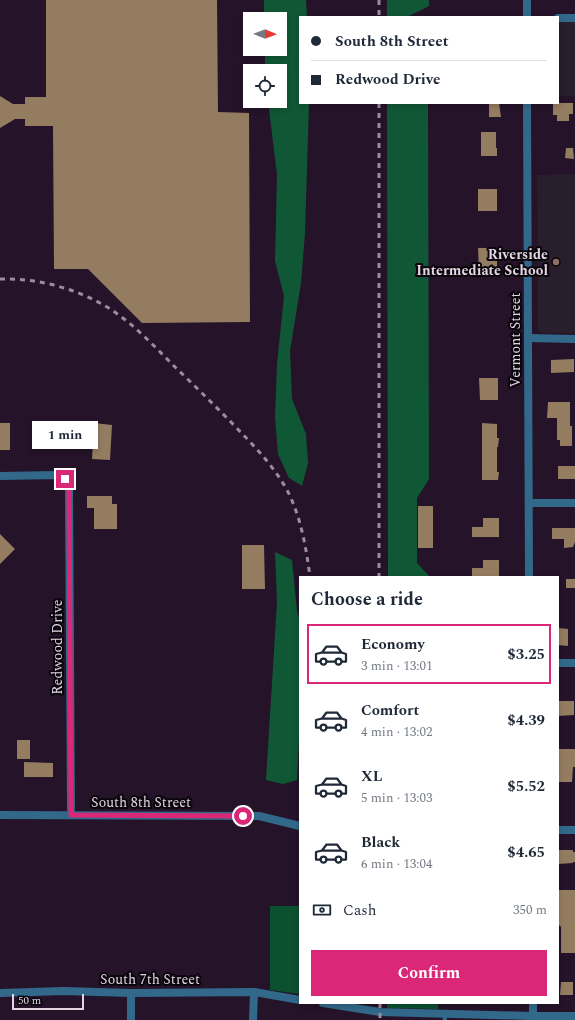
<!DOCTYPE html>
<meta charset="utf-8">
<style>
body{margin:0;font-family:Spectral,serif;background:#f6f6f7;color:#1f2937;height:100vh;display:flex;flex-direction:column;font-size:15px;white-space:nowrap}
*{box-sizing:border-box;margin:0}
p{font-size:13px;color:#747a83}
.icon{flex:none;width:22px;height:22px;fill:none;stroke:currentColor;stroke-width:2;stroke-linecap:round;stroke-linejoin:round}
.map{position:relative;flex:1;overflow:hidden}
.sheet{position:absolute;left:299px;top:576px;width:260px;height:428px;display:flex;flex-direction:column;background:#fff;border-radius:0px;box-shadow:0 2px 6px #0003}
.sheet>*{flex:none}
.guide{position:absolute;left:299px;top:16px;width:260px;height:88px;border-radius:0px;box-shadow:0 2px 6px #0003;display:grid;align-content:center;height:88px;padding:0 12px;background:#fff}
.needle{width:26px;rotate:91deg}
.tools{position:absolute;left:243px;top:12px;display:grid;gap:8px}
.tools a{display:grid;place-items:center;width:44px;height:44px;border-radius:0px;background:#fff;box-shadow:0 2px 6px #0003;font-size:20px}
.scale{position:absolute;left:12px;bottom:10px;width:72px;box-sizing:border-box;padding-left:4px;border:2px solid #e1d4e3;border-top:0;font-size:11px;line-height:14px;white-space:nowrap;color:#e1d4e3;-webkit-text-stroke:3px #0a040b;paint-order:stroke}
.end{position:absolute;width:18px;height:18px;margin:-9px;border:5px solid #db2777;background:#fff;box-shadow:0 0 0 2px #fff}
.from{border-radius:50%}
.bubble{position:absolute;height:28px;border-radius:0px;background:#fff;box-shadow:0 2px 6px #0003;font-size:13px;font-weight:700;line-height:28px;text-align:center}
.guide b{display:flex;align-items:center;gap:14px;height:38px;font-size:15px}
.guide b+b{border-top:1px solid #e0e1e3}
.guide i{width:10px;height:10px;background:#1f2937}
ul{padding:0;list-style:none}
li{display:flex;align-items:center;gap:12px;height:60px;margin:0 8px 6px;padding:0 4px;border:2px solid transparent;border-radius:0px}
li div{flex:1}
li b{display:block;font-size:15px}
li em{font-style:normal;font-weight:700}
li.selected{border-color:#db2777}
li>.icon{width:36px;height:36px;stroke-width:1.5}
h2{padding:0 12px;font-size:18px;line-height:48px}
.pay{display:flex;align-items:center;gap:10px;height:44px;padding:0 12px;font-size:15px}
.pay p{margin-inline-start:auto}
.primary-button{display:flex;gap:8px;margin-top:auto;padding:8px 12px}
.primary-button a{flex:1;height:46px;border-radius:0px;background:#db2777;color:#fff;font-size:16px;font-weight:700;line-height:46px;text-align:center}
.map>svg:first-child{display:block}
.education{fill:#281e2c}
.green{fill:#0b502f}
.forest{fill:#105835}
.building{fill:#947c61}
.lines{fill:none;stroke-linecap:round;stroke-linejoin:round}
.service{stroke:#32698a;stroke-width:4}
.minor{stroke:#32698a;stroke-width:8}
.tertiary{stroke:#32698a;stroke-width:8}
.rail{stroke:#9b8c9e;stroke-width:3;stroke-dasharray:5 5;stroke-linecap:butt}
.route{stroke:#db2777;stroke-width:5}
.education-dot{fill:#8d6e63;stroke:#0a040b;stroke-width:1.5}
.labels{text-anchor:middle;stroke-width:4;stroke-linejoin:round;paint-order:stroke}
.poi-label{font-size:14px;font-weight:bold;fill:#e1d4e3;stroke:#0a040b;text-anchor:end}
.street-label{font-size:14px;fill:#e1d4e3;stroke:#0a040b}
</style>
<div class="map">
<svg width="575" height="1020" viewBox="0 0 575 1020">
<rect width="100%" height="100%" fill="#251329"/>
<path class="education" d="M558 22H575V96H558Z
M575 174V333H542L539 331 538 326 537 175Z"/>
<path class="green" d="M270 906H300V994L270 990Z
M387 1003H438V1009L387 1008Z"/>
<path class="forest" d="M264 0H306L307 17H300V103H309L305 233 301 283 290 351 292 399 306 434 308 463 302 486 289 478 278 454 275 417 277 364 284 296 275 261 277 175 268 101H280V71H265V49H280V19H264Z
M387 0H429V6L407 17H387Z
M387 103H428L429 479 417 498V563L430 577H388Z
M275 552 292 560 297 611 300 621V721L297 780 283 784 266 780 277 602Z"/>
<path class="building" d="M46 0H217L218 112 249 113 250 322 142 323 88 269H54L53 126H25V119H15L0 128V96L13 104H25V97H46Z
M489 103H499L501 117H489Z
M553 103H573V114H569V121H557V115H553Z
M481 132H496V148H497V156H481Z
M566 148H573L574 159 565 158Z
M478 189H497V211H478Z
M478 248H497V270L479 271Z
M574 359V372L551 373V360Z
M479 378H498V400H480Z
M548 402H570V426H572V446H560V440H557V418H547Z
M0 423H10V450H0Z
M94 423 112 425 110 460 92 459Z
M482 423 497 424V438H499L498 447H497V472H499L498 480H482Z
M558 466H575V479H558Z
M87 496H112V504H117V529H94V508H87Z
M418 506H433V548H418Z
M483 518H499V537H472V527H483Z
M552 528H575V542L573 547 564 548V539H552Z
M0 534 15 549 0 564Z
M242 545H264L265 589H242Z
M483 560H499V577H472V568H483Z
M566 579H575V588H566Z
M558 628 568 629V646L558 645Z
M558 701H574V715L558 716Z
M17 740H30V759H17Z
M558 749H575V767H573L572 782H558Z
M24 762 53 763V777H24Z
M558 850H573V852H575V862H573V863L558 864Z
M558 890H575V953H561V927L559 925Z
M561 982H573V995H560Z"/>
<g class="lines">
<path class="service" d="M444 1014 445 1020"/>
<path class="minor" d="M558 18H575
M528 338 575 339
M0 476 58 475 65 479 69 489 71 815
M529 503H575
M558 663H575
M0 815 259 816 300 826
M558 830H575
M533 1016H575
M131 1020V993
M253 1020 254 992"/>
<path class="tertiary" d="M527 0V17
M527 103 529 577
M0 993 64 991 131 993 254 992 300 1000
M323 1003 380 1012 533 1016
M533 1003V1020"/>
<path class="rail" d="M379 0V17
M379 103V577
M0 279C37 278 75 288 107 307 133 323 154 346 175 367 193 384 211 402 229 420 250 442 272 463 287 490 301 517 306 547 310 577
M380 1003V1020"/>
</g>
<g class="lines">
<path class="route" d="M65 479 69 489 71 815 243 816"/>
</g>
<circle class="education-dot" cx="556" cy="262" r="4"/>
<g class="labels">
<g class="poi-label">
<text x="548" y="259">Riverside<tspan x="548" dy="16">Intermediate School</tspan></text>
</g>
<g class="street-label">
<text transform="translate(515 340) rotate(-90)" y="5">Vermont Street</text>
<text transform="translate(57 647) rotate(-90)" y="5">Redwood Drive</text>
<text x="141" y="807">South 8th Street</text>
<text x="150" y="984">South 7th Street</text>
</g>
</g>
</svg>
<div class="tools">
<a><svg class="needle" viewBox="-14 -14 28 28"><path d="M0-13l5 13h-10z" fill="#e53935"/><path d="M0 13l5-13h-10z" fill="#747a83"/></svg></a>
<a><svg class="icon" aria-label="locate" viewBox="0 0 24 24"><circle cx="12" cy="12" r="6"/><path d="M12 2v4M12 18v4M2 12h4M18 12h4"/></svg></a>
</div>
<div class="scale">50 m</div>
<i class="end from" style="left:243px;top:816px"></i>
<i class="end" style="left:65px;top:479px"></i>
<div class="bubble" style="left:32px;top:421px;width:66px">1 min</div>
<div class="guide">
<b><i class="from"></i>South 8th Street</b>
<b><i></i>Redwood Drive</b>
</div>
<section class="sheet">
<h2>Choose a ride</h2>
<ul>
<li class="selected"><svg class="icon" aria-label="car" viewBox="0 0 24 24"><path d="M5 17H2v-5l4-1 3-4h7l3 4 3 1v5h-3M9 17h6M6 11h13"/><circle cx="7" cy="17" r="2"/><circle cx="17" cy="17" r="2"/></svg><div><b>Economy</b><p>3 min · 13:01</p></div><em>$3.25</em></li>
<li><svg class="icon" aria-label="car" viewBox="0 0 24 24"><path d="M5 17H2v-5l4-1 3-4h7l3 4 3 1v5h-3M9 17h6M6 11h13"/><circle cx="7" cy="17" r="2"/><circle cx="17" cy="17" r="2"/></svg><div><b>Comfort</b><p>4 min · 13:02</p></div><em>$4.39</em></li>
<li><svg class="icon" aria-label="car" viewBox="0 0 24 24"><path d="M5 17H2v-5l4-1 3-4h7l3 4 3 1v5h-3M9 17h6M6 11h13"/><circle cx="7" cy="17" r="2"/><circle cx="17" cy="17" r="2"/></svg><div><b>XL</b><p>5 min · 13:03</p></div><em>$5.52</em></li>
<li><svg class="icon" aria-label="car" viewBox="0 0 24 24"><path d="M5 17H2v-5l4-1 3-4h7l3 4 3 1v5h-3M9 17h6M6 11h13"/><circle cx="7" cy="17" r="2"/><circle cx="17" cy="17" r="2"/></svg><div><b>Black</b><p>6 min · 13:04</p></div><em>$4.65</em></li>
</ul>
<div class="pay"><svg class="icon" aria-label="cash" viewBox="0 0 24 24"><path d="M3 7h18v10H3z"/><circle cx="12" cy="12" r="2"/></svg>Cash<p>350 m</p></div>
<div class="primary-button"><a>Confirm</a></div>
</section>
</div>
